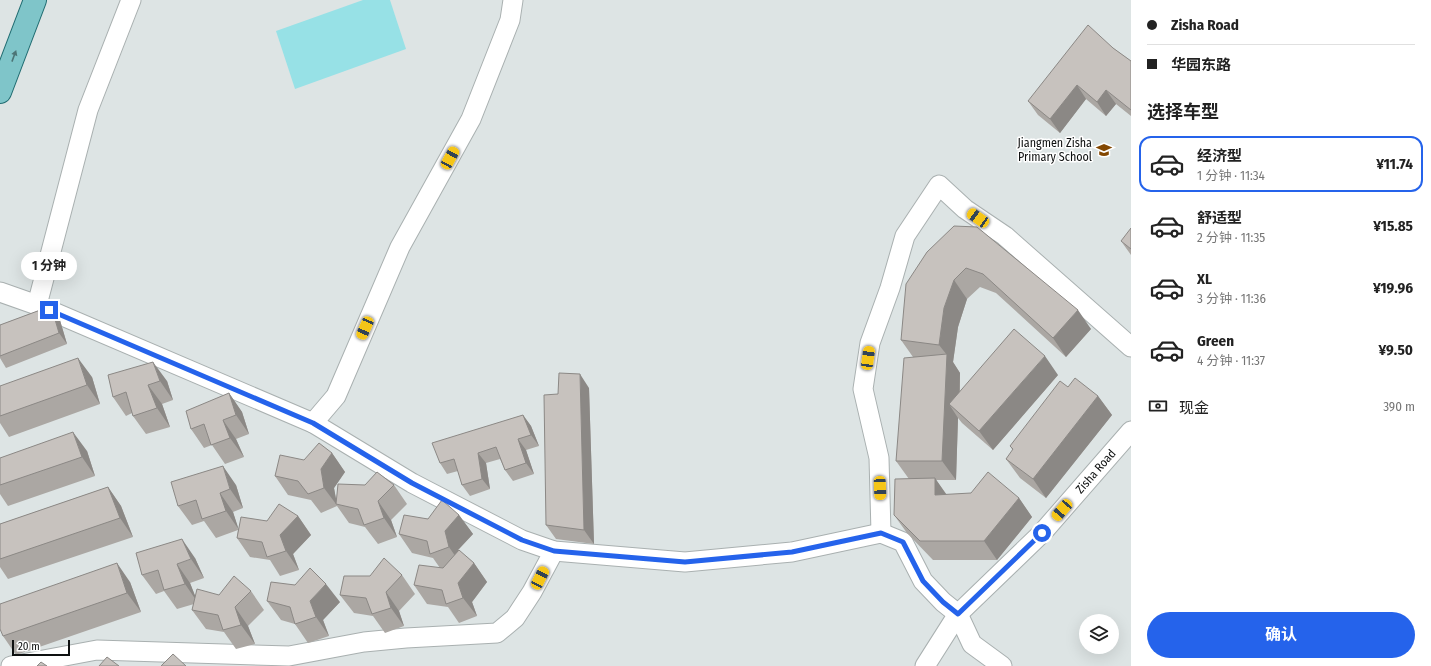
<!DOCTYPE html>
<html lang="zh">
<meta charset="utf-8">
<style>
body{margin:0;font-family:"Fira Sans Condensed","Noto Sans SC",sans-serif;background:#f2f2f2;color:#222;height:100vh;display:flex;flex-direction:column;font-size:15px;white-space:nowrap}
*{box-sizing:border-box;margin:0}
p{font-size:13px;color:#767676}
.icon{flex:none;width:22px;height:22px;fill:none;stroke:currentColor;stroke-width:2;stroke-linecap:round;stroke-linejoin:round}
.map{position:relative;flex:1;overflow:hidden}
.side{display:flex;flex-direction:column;background:#fff;width:300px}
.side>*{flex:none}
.guide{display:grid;align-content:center;height:88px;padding:0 16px;background:#fff}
.buttons{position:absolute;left:1079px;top:614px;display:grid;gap:8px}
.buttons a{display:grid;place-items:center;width:40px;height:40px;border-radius:50%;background:#fff;box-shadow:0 4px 16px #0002;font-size:20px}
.scale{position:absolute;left:12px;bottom:10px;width:58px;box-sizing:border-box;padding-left:4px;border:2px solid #0e1010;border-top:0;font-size:11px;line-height:14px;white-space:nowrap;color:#0e1010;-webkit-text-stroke:3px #fff;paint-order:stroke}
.end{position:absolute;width:18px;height:18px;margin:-9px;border:5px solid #2563eb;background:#fff;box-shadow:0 0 0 2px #fff}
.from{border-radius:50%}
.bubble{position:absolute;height:28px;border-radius:14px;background:#fff;box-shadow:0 4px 16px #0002;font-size:13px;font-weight:700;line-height:28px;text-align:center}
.car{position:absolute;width:12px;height:24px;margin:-12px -6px;border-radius:5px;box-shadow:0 0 3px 1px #0007;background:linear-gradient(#f5c518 24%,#345 0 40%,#f5c518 0 76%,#345 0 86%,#f5c518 0)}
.guide b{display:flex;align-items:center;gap:14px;height:38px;font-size:15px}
.guide b+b{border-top:1px solid #e0e0e0}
.guide i{width:10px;height:10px;background:#222}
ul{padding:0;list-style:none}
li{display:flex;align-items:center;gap:12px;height:56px;margin:0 8px 6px;padding:0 8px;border:2px solid transparent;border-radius:12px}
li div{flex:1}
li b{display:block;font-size:15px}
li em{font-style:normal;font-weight:700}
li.on{border-color:#2563eb}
li>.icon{width:36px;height:36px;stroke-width:1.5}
h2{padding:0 16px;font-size:18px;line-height:48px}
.pay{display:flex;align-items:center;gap:10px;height:44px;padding:0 16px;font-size:15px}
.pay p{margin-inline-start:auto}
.action{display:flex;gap:8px;margin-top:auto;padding:8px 16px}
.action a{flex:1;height:46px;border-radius:24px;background:#2563eb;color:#fff;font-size:16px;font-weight:700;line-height:46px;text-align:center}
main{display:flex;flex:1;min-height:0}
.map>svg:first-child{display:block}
.green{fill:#97e1e6}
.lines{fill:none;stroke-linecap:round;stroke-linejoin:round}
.minor-casing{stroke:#a9b0b0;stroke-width:21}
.major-casing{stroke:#206c71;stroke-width:24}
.minor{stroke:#fff;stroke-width:19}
.major{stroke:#7fc5c9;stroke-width:22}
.wall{fill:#aba7a3}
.shaded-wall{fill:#8b8885}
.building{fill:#c7c2be;stroke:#8b8885}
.oneway{fill:#4c7476}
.route{stroke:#2563eb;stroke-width:5}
.labels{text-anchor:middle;stroke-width:3;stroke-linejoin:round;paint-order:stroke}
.poi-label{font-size:12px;fill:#0e1010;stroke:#fff;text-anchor:end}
.street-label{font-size:12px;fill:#0e1010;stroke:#fff}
</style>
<main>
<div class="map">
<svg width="1131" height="666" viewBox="0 0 1131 666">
<rect width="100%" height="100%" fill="#dde4e4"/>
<path class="green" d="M363 0H390L406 49 295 89 276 31Z"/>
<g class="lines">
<g class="minor-casing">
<g id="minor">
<path d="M0 292 37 305 313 423 412 483 522 540 554 551 685 562 792 552 881 533 903 542 923 581 943 602 958 614 972 644 1002 666"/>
<path d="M37 305 88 110 131 0"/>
<path d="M313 423 336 396 400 247 471 119 510 20 513 0"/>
<path d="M881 533 879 458 863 389 870 343 890 288 905 236 939 185 965 209 1005 236 1131 347"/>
<path d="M11 666 97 650 289 656 364 642 406 638 497 633 515 618 532 592 554 551"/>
<path id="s1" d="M925 666 958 614 1042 533 1131 431"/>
</g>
</g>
<g class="major-casing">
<path id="major" d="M0 92 35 0"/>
</g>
<use href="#minor" class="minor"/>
<use href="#major" class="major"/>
</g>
<path class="wall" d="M1113 48 1131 61V116L1116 104 1106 116 1086 99 1060 133 1038 115 1028 101Z
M954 226 1091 329 1066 357 996 293 980 287 967 299 958 327 953 362 960 373V392L1058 375 993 450 962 423 958 418 956 480H936L947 495 1019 498 1032 517 997 560H933L907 533 894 515 909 479 896 461 913 357 901 340Z
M1121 241 1131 249V255Z
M51 306 59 317 67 344 6 368 0 358V325Z
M108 375 167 381 173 400 162 404 170 427 146 434 133 416 132 413 126 416 113 397Z
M92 377 100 404 9 437 0 423V386Z
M589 388 594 544 556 539 546 525 558 394Z
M229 393 242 412 249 434 236 439 244 457 225 464 212 445 204 448 191 429Z
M1098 396 1112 415 1046 498 1020 478 1006 459 1013 451 1010 446Z
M523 415 531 426 539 446 526 450 534 474 513 481 505 470 500 459 486 463 490 489 470 496 462 485 458 471 447 474 440 463Z
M87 451 95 476 8 506 0 494V458Z
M332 453 345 472 334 488 336 500 365 485H394L407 504 391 520 397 537 378 544 365 527 349 523 337 506 321 513 311 500 288 495 275 476 304 460Z
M236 485 243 508 233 512 238 529 267 521 298 516 311 535 293 554 299 570 280 576 270 560 250 557 237 538 238 530 216 538 204 521 192 525 178 506Z
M108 487 121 506 133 537 8 579 0 567V524Z
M459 515 473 534 458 550V551L474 563 487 582 472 602 477 616 459 623 448 607 427 604 414 585 440 568 433 558 412 553 399 534 428 519Z
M195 558 204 578 190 583 195 596 219 595 251 591 264 610 248 626 255 644 236 649 224 632 206 629 192 610 194 604 177 609 164 591 156 594 142 575Z
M402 575 415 594 399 611 404 626 385 633 373 616 354 613 340 595 370 576Z
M130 582 141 612 16 655 3 636Z
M267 601 340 602 323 620 329 636 308 643 295 624 281 620Z"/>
<path class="shaded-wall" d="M1077 85 1086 99 1060 133 1050 119Z
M1106 90 1116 104 1106 116 1097 102Z
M954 280 967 299 958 327 953 362 960 373 959 413 949 404 958 418 956 480 942 461 947 355 939 345 944 308Z
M51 306 59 317 67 344 59 333Z
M1078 310 1091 329 1066 357 1053 338Z
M1045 356 1058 375 993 450 979 431Z
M78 358 92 377 100 404 87 385Z
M153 362 167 381 173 400 160 381Z
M580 374 589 388 594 544 584 530Z
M148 385 162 404 170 427 157 408Z
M229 393 242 412 249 434 236 415Z
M1098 396 1112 415 1046 498 1033 479Z
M523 415 531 426 539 446 531 435Z
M223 420 236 439 244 457 230 438Z
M73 432 87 451 95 476 82 457Z
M518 439 526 450 534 474 526 463Z
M332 453 345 472 334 488 337 504H336L324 488 321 469Z
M478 453 486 463 490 489 482 479Z
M223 466 236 485 243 508 230 489Z
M935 478 948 497 935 495Z
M108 487 121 506 133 537 120 518Z
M220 493 233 512 239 530 226 511Z
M1019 498 1032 517 997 560 984 541Z
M378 501 391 520 397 537 384 518Z
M459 515 473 534 458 550 462 566 449 547 445 531Z
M298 516 311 535 293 554 299 570 286 551 280 535Z
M182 539 195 558 204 578 191 559Z
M117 563 130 582 141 612 127 593Z
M474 563 487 582 472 602 477 616 463 598 458 583Z
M177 564 190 583 198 603 185 584Z
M326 584 340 602 323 620 329 636 316 617 310 601Z
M386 592 399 611 404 626 391 608Z
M235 607 248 626 255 644 241 625Z"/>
<path class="building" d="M1088 25 1113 48 1131 61V110L1106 90 1097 102 1077 85 1050 119 1028 101Z
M954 226 977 227 1078 310 1053 338 983 274 966 268 954 280 944 308 939 345 901 340 906 284 927 252Z
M1131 228V249L1121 241Z
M51 306 59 333 0 356V325Z
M1014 329 1045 356 979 431 949 404Z
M947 354 942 461H896L904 358Z
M78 358 87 385 0 416V386Z
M153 362 160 381 148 385 157 408 133 416 126 392 113 397 108 375Z
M559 373 580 374 584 530 546 525 544 395 558 394Z
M1075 378 1098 396 1033 479 1006 459 1013 449 1010 446 1060 381 1068 387Z
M229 393 236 415 223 420 230 438 211 445 204 424 191 429 186 411Z
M523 415 531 435 518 439 526 463 505 470 496 447 478 453 482 479 462 485 454 459 440 463 432 443Z
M73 432 82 457 0 485V458Z
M319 443 332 453 321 469 324 488 308 494 298 481 275 476 280 455 304 460Z
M223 466 230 489 220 493 226 511 202 519 196 500 178 506 171 482Z
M377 472 394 485 378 501 384 518 364 525 358 509 336 504 338 484 365 485Z
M988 472 1019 498 984 541H920L894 515 895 479 935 478V495L971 493Z
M108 487 120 518 0 559V524Z
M442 500 459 515 445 531 449 547 430 554 427 541 399 534 404 515 428 519Z
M279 504 298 516 280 535 286 551 267 557 262 542 237 538 241 517 267 521Z
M182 539 191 559 177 564 185 584 164 590 158 570 142 575 136 553Z
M459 550 474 563 458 583 463 598 446 604 442 590 414 585 419 565 443 568Z
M384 558 402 575 386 592 391 608 372 614 366 598 340 595 344 576H370Z
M117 563 127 593 3 636 0 629V604Z
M310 568 326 584 310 601 316 617 295 624 290 607 267 601 271 582 295 585Z
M234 576 251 591 235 607 241 625 223 630 218 615 192 610 197 589 219 595Z
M173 654 186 666H161Z
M107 657 119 666H99Z
M41 662 47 666H37Z"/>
<defs><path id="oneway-solid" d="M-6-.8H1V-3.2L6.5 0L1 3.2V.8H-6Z"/></defs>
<use class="oneway" href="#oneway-solid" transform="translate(14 56) rotate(-70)"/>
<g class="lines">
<path class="route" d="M49 310 313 423 412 483 522 540 554 551 685 562 792 552 881 533 903 542 923 581 943 602 958 614 1042 533"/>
</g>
<defs>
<g id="school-bare" transform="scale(1.2)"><path d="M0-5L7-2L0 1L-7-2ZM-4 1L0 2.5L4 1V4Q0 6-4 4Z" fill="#834700" stroke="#fff" stroke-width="2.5" paint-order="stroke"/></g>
</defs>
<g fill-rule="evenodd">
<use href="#school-bare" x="1104" y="150"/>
</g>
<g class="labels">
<g class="poi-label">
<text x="1092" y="147">Jiangmen Zisha<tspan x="1092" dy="14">Primary School</tspan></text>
</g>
<g class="street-label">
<text dy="4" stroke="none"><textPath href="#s1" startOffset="260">Zisha Road</textPath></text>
</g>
</g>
</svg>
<div class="buttons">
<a><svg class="icon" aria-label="layers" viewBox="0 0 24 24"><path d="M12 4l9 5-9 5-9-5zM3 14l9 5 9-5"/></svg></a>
</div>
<div class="scale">20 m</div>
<i class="end from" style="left:1042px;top:533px"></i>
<i class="end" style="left:49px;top:310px"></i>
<div class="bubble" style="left:21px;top:252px;width:56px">1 分钟</div>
<i class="car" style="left:450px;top:158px;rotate:29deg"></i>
<i class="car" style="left:978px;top:218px;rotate:305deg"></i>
<i class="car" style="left:365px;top:328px;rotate:204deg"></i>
<i class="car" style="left:868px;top:358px;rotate:8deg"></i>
<i class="car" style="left:880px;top:488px;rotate:178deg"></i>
<i class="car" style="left:1062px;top:510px;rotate:221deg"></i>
<i class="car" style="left:540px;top:578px;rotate:27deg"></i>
</div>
<section class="side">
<div class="guide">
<b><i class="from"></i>Zisha Road</b>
<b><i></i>华园东路</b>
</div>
<h2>选择车型</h2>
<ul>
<li class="on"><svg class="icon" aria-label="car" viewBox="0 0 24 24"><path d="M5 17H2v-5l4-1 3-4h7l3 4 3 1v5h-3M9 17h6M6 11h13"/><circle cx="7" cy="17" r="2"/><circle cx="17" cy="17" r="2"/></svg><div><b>经济型</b><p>1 分钟 · 11:34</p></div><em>¥11.74</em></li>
<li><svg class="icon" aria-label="car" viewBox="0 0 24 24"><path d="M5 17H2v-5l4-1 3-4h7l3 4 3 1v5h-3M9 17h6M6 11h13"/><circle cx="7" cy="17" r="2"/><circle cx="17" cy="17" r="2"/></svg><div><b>舒适型</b><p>2 分钟 · 11:35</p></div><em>¥15.85</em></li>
<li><svg class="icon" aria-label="car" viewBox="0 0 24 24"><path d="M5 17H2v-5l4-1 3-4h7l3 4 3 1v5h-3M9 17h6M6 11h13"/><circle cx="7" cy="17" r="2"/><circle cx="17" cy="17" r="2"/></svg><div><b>XL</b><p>3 分钟 · 11:36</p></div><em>¥19.96</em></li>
<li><svg class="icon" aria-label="car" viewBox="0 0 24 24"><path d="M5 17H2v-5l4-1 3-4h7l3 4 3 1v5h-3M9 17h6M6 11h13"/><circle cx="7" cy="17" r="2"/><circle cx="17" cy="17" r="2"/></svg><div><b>Green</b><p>4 分钟 · 11:37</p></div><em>¥9.50</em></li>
</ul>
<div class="pay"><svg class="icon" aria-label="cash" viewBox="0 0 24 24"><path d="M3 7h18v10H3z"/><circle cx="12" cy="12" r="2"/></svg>现金<p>390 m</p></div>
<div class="action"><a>确认</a></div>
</section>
</main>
